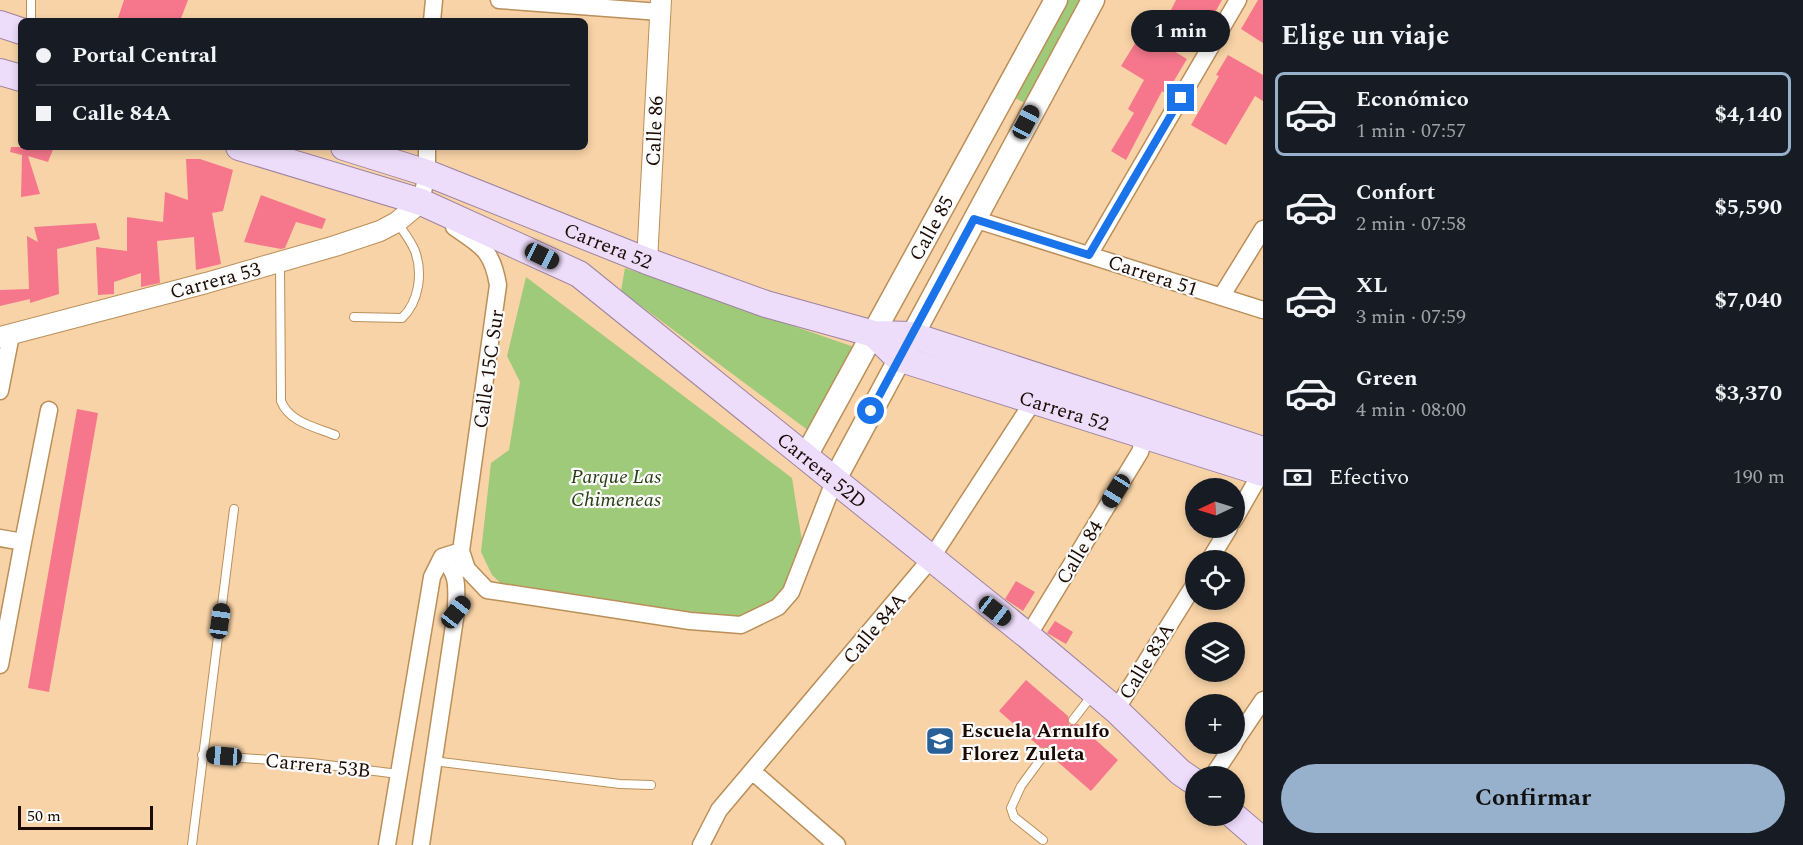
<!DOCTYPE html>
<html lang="es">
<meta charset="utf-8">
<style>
body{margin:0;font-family:Spectral,serif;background:#242831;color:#f1f3f6;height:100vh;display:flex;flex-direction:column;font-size:22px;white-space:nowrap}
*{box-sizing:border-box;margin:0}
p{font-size:20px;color:#9ea1a6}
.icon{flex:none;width:33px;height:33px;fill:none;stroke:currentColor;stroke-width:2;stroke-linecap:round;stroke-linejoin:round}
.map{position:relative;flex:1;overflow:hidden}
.details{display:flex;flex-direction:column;background:#171b24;width:540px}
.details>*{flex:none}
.guide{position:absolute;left:18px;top:18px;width:570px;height:132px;border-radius:9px;box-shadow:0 3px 9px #0003;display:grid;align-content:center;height:132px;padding:0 18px;background:#171b24}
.needle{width:39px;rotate:266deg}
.tools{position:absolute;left:1185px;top:478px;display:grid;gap:12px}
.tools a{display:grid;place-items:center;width:60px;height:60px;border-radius:50%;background:#171b24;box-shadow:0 3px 9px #0003;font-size:30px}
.scale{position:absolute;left:18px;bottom:15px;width:135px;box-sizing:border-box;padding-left:6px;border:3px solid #1a0a00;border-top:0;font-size:16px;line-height:21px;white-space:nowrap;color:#1a0a00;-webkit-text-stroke:4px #fbfbfb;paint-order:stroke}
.end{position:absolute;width:27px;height:27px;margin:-14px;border:8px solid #1a73e8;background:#fff;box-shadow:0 0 0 3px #fff}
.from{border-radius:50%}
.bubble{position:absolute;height:42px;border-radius:21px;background:#171b24;box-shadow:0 3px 9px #0003;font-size:20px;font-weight:700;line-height:42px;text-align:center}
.car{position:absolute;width:18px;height:36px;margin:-18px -9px;border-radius:8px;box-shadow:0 0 4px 2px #0007;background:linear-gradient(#222 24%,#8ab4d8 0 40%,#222 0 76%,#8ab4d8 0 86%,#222 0)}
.guide b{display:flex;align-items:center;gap:21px;height:57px;font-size:22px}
.guide b+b{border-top:2px solid #363941}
.guide i{width:15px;height:15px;background:#f1f3f6}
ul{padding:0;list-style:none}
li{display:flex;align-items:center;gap:18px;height:84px;margin:0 12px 9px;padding:0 6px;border:3px solid transparent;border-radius:9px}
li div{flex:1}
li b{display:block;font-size:22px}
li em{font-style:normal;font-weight:700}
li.active{border-color:#97b1cc}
li>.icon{width:54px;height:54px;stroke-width:1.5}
h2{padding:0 18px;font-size:27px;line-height:72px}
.pay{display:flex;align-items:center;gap:15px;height:66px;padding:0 18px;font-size:22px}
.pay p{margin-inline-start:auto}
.button{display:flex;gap:12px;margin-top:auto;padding:12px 18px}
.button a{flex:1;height:69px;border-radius:36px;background:#97b1cc;color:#111;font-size:24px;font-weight:700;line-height:69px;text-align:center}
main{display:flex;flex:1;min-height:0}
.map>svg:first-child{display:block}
.green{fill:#9fca7a}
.building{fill:#f6778c}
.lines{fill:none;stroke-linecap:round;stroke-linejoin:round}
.service-casing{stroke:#ba8f59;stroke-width:10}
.minor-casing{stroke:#ba8f59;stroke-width:19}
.tertiary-casing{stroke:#ba8f59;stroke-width:22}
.secondary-casing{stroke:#ba8f59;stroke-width:25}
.primary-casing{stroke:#9d84a1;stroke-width:28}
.service{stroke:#fff;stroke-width:8}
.minor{stroke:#fff;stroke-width:16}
.tertiary{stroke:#fff;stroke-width:20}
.secondary{stroke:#fff;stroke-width:22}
.primary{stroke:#eedcfb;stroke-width:26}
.route{stroke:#1a73e8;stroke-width:8}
.labels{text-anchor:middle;stroke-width:4.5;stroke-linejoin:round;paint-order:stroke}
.street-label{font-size:20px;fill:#1a0a00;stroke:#fbfbfb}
.park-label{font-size:20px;font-style:italic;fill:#283e11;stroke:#fbfbfb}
.poi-label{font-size:20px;font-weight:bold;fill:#1a0a00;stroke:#fbfbfb;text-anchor:start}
</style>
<main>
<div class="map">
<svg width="1263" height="845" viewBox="0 0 1263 845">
<rect width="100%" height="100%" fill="#f8d3a7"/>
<path class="green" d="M1064 0H1082L1025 103 1011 96Z
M625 268 860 349 813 434 621 291Z
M526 277 792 478 804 554 781 596 760 612 736 617 508 590 492 575 481 552 491 463 509 450 520 382 507 356Z"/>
<path class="building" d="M124 0H188L180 21H117Z
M1176 0H1222L1205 30 1171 10Z
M1258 0H1263V43L1241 29Z
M1142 32 1187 59 1166 94 1162 91 1126 160 1111 151 1134 113 1128 109 1144 80 1121 66Z
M1228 55 1263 75V101L1255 96 1226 145 1191 125 1219 76 1216 75Z
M11 147H54L48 162 28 156 40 194 21 197 22 155 10 152Z
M186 159H200L233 170 223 211 212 213 221 264 196 270 194 237 157 241 160 283 141 287V273L114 282V294L98 295 96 247 127 251V217L163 222 165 192 188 200Z
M261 195 326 219 322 229 296 222 285 248 281 249 244 242Z
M96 223 100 239 57 249 59 294 30 303V299L0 306V290L29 289 27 236 38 242 34 227Z
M77 409 98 413 49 692 28 688Z
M1016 581 1035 592 1023 611 1005 599Z
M1055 621 1073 632 1066 644 1047 633Z
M1026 680 1068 716 1069 725 1078 724 1118 760 1091 791 1051 756 1050 747 1041 748 999 711Z"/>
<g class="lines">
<g class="service-casing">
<path id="service" d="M31 21V0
M280 262 281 401C289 422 315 427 335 435
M354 317 402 318C419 302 423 273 415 251 411 241 403 231 397 222
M1073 720 1093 694
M202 755 312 763 398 774
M433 761 620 784 651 785
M1043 840 1014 817 1011 808 1021 786 1046 752
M192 845 234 509"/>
</g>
<g class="minor-casing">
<path id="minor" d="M499 0 660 12
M432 21 434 0
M427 147V173L421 202 428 208
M974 219 1263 310
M454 227C481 246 492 249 498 285L461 551 467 569 487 590 690 621 741 625 778 607 791 592 835 479
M1089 255 1238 0
M1221 297 1263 229
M0 391 11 335
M1234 520 1261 473
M0 538 23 542 0 665
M23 542 49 410
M1209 561 1229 528
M1028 636 1140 452 1145 436
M1116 710 1196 582
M1234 743 1263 700
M752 771 837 845
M1212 777 1234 744
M387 845 432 577 442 557 461 551
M421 845 456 612C456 587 460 576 442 557
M701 845 719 810 930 560 1034 400"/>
</g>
<g class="tertiary-casing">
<path id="tertiary" d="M647 261 661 0
M0 337 206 283 335 246 380 231 397 222 421 202"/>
</g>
<g class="secondary-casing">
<g id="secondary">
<path id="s1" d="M806 456 1056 0"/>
<path d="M835 479 1093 0"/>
</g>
</g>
<g class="primary-casing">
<g id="primary">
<path d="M0 24 21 31"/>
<path d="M0 72 21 78"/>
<path id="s2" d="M239 147 421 202 579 274 1028 636 1116 710 1180 772 1196 783"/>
<path id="s3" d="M344 147 427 173 647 261 766 304 874 334 911 335 1263 450"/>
<path id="s4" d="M874 334 898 358 1263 473"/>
<path d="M1234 816 1263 841"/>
</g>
</g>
<use href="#service" class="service"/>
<use href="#minor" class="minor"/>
<use href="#tertiary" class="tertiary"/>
<use href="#secondary" class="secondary"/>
<use href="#primary" class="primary"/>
</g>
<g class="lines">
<path class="route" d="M871 411 974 219 1089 255 1181 98"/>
</g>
<defs>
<g id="school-square" transform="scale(1.5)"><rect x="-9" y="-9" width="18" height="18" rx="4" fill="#296098" stroke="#fbfbfb"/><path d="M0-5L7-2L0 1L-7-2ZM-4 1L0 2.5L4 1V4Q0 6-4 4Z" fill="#fff"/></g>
</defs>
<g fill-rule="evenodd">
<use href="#school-square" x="940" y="741"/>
</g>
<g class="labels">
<g class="street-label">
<text transform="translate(654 131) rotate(-87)" y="7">Calle 86</text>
<text dy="7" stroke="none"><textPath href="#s1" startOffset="260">Calle 85</textPath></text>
<text dy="7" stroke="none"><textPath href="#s3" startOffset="282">Carrera 52</textPath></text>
<text transform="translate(1153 275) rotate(18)" y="7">Carrera 51</text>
<text transform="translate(215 280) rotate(-15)" y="7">Carrera 53</text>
<text transform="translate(488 369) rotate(-82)" y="7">Calle 15C Sur</text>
<text dy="7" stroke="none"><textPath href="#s4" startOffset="208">Carrera 52</textPath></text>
<text dy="7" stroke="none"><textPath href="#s2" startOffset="676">Carrera 52D</textPath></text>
<text transform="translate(1079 552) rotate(-59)" y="7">Calle 84</text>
<text transform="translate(874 628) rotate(-50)" y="7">Calle 84A</text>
<text transform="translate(1146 661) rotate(-58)" y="7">Calle 83A</text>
<text transform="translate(318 765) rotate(6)" y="7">Carrera 53B</text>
</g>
<g class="park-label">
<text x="616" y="483">Parque Las<tspan x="616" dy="23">Chimeneas</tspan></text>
</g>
<g class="poi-label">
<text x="961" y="737">Escuela Arnulfo<tspan x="961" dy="23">Florez Zuleta</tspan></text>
</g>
</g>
</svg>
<div class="tools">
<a><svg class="needle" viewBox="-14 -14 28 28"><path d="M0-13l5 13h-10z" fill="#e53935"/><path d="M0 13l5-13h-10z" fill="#9ea1a6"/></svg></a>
<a><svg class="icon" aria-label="locate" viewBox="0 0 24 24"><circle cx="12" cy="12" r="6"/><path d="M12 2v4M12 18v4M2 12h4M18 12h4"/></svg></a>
<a><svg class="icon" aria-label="layers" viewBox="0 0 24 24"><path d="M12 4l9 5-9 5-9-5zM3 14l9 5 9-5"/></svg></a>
<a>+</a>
<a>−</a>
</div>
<div class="scale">50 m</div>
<i class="end from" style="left:871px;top:411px"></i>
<i class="end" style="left:1181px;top:98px"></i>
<div class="bubble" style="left:1131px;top:10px;width:99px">1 min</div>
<i class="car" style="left:1026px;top:122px;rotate:28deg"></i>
<i class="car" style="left:542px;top:256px;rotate:116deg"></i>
<i class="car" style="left:1116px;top:491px;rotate:212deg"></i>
<i class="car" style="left:995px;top:611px;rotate:128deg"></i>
<i class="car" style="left:456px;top:612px;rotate:38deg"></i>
<i class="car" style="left:220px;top:621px;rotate:8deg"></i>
<i class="car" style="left:224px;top:756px;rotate:274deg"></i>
<div class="guide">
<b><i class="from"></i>Portal Central</b>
<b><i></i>Calle 84A</b>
</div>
</div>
<section class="details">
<h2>Elige un viaje</h2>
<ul>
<li class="active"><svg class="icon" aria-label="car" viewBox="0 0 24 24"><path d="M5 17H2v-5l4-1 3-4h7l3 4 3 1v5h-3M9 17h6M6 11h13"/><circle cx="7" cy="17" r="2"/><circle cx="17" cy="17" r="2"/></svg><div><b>Económico</b><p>1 min · 07:57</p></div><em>$4,140</em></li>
<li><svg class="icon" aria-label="car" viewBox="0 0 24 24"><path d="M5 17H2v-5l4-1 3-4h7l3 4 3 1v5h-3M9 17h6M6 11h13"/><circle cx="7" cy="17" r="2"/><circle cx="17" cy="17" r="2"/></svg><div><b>Confort</b><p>2 min · 07:58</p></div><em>$5,590</em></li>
<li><svg class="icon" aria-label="car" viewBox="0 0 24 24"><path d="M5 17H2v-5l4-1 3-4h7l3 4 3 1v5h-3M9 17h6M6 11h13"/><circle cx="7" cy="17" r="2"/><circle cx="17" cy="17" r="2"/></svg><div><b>XL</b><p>3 min · 07:59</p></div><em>$7,040</em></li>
<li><svg class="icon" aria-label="car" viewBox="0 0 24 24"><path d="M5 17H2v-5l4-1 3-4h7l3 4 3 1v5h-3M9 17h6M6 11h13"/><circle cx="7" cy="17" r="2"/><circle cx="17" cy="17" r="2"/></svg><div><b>Green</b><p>4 min · 08:00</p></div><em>$3,370</em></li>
</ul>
<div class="pay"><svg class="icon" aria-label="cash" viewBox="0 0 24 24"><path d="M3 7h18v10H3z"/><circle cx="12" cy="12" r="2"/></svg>Efectivo<p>190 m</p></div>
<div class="button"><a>Confirmar</a></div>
</section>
</main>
